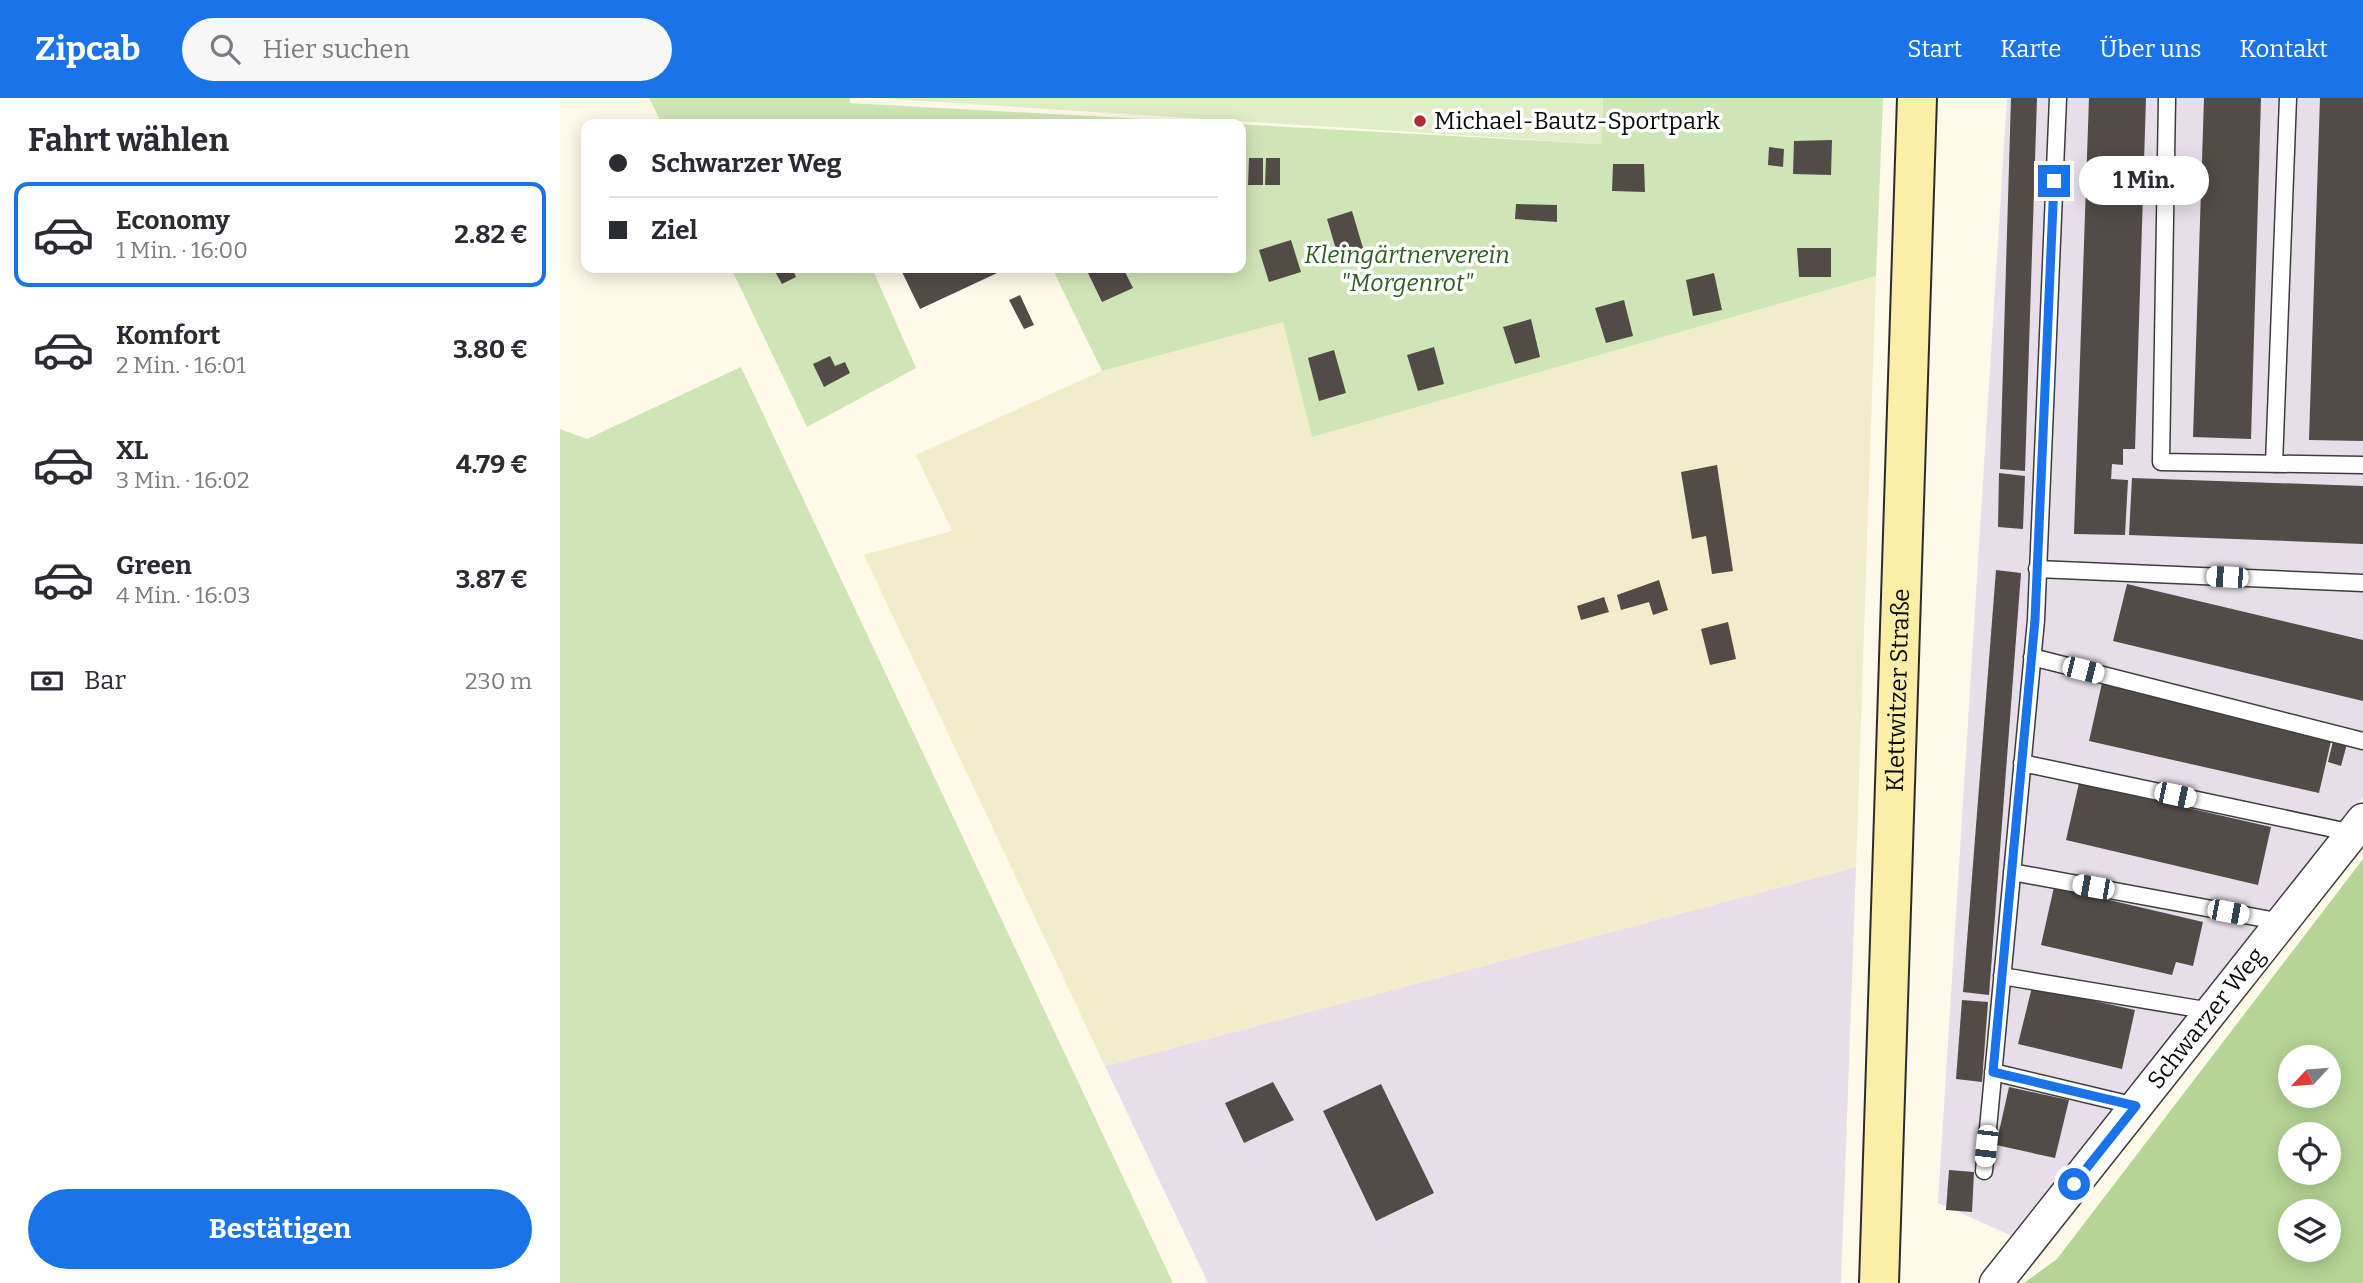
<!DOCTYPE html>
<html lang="de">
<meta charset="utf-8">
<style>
body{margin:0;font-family:Bitter,serif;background:#f7f7f7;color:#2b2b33;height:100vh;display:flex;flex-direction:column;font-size:26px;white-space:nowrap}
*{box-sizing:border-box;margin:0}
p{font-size:23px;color:#7c7c81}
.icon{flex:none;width:38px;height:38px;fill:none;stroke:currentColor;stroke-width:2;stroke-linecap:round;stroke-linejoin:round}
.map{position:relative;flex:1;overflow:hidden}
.drawer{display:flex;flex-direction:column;background:#fff;width:560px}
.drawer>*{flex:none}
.hud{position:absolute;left:21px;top:21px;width:665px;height:154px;border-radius:14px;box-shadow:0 4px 18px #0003;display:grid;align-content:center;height:154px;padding:0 28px;background:#fff}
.needle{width:46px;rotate:244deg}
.controls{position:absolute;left:1718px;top:947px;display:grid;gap:14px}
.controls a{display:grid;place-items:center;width:63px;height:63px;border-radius:50%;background:#fff;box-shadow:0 4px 18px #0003;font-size:35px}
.end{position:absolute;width:32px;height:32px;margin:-16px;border:9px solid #1a73e8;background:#fff;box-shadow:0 0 0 4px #fff}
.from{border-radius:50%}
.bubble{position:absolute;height:49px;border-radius:24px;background:#fff;box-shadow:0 4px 18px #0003;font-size:23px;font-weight:700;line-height:49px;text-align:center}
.car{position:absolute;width:21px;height:42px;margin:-21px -10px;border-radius:9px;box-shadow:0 0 5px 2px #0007;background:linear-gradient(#fff 24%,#345 0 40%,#fff 0 76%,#345 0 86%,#fff 0)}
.hud b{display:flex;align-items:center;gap:24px;height:66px;font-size:26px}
.hud b+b{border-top:2px solid #e1e1e2}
.hud i{width:18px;height:18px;background:#2b2b33}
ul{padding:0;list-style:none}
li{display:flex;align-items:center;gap:21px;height:105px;margin:0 14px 10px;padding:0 14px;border:4px solid transparent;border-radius:14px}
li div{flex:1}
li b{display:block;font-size:26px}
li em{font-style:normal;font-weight:700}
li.current{border-color:#1a73e8}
li>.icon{width:63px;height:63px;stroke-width:1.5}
h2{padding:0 28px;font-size:32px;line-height:84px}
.pay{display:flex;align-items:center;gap:18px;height:77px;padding:0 28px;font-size:26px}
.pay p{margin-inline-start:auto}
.primary-button{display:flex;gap:14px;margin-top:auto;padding:14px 28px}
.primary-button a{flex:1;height:80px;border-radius:42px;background:#1a73e8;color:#fff;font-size:28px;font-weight:700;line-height:80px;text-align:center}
header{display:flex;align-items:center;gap:42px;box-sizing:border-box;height:98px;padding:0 35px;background:#1a73e8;color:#fff}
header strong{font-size:33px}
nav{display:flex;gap:38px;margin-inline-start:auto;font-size:24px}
.search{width:490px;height:63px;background:#f7f7f7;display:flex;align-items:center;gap:18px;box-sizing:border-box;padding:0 24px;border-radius:38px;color:#7c7c81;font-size:26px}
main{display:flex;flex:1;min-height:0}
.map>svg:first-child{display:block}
.industrial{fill:#e7dee9}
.farmland{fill:#f1ecca}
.green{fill:#d0e5b5}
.forest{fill:#b4d595;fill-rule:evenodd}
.pitch{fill:#e1edc6}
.building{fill:#524b47}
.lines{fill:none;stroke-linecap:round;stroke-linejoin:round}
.lane-casing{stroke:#3d3d3d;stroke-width:19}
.street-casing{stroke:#3d3d3d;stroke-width:35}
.secondary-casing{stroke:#2c2c2c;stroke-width:42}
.lane{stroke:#fff;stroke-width:16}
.street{stroke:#fff;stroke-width:32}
.secondary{stroke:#fbeea6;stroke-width:38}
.route{stroke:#1a73e8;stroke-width:9}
.poi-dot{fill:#b12b37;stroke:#fff;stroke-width:2.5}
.labels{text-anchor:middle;stroke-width:7;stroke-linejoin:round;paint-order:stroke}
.poi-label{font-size:24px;fill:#0a0a0a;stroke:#fff;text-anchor:start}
.park-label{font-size:24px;font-style:italic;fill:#2e5d1f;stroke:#fff}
.street-label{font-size:24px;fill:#0a0a0a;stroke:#fff}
</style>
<header>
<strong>Zipcab</strong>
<div class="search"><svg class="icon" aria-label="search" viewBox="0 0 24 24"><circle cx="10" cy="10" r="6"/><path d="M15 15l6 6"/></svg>Hier suchen</div>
<nav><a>Start</a><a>Karte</a><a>Über uns</a><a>Kontakt</a></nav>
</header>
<main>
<section class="drawer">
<h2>Fahrt wählen</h2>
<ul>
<li class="current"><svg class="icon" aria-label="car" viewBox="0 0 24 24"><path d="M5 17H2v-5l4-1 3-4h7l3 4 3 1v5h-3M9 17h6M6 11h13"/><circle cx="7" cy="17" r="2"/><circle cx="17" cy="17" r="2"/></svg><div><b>Economy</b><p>1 Min. · 16:00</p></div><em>2.82 €</em></li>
<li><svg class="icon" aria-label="car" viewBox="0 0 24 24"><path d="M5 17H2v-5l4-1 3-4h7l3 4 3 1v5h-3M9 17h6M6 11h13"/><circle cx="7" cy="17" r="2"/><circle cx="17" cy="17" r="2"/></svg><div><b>Komfort</b><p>2 Min. · 16:01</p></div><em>3.80 €</em></li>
<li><svg class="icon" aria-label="car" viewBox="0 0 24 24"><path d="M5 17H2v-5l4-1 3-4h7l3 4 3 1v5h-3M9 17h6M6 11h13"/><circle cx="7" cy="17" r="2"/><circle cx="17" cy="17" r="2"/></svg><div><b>XL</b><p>3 Min. · 16:02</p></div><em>4.79 €</em></li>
<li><svg class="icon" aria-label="car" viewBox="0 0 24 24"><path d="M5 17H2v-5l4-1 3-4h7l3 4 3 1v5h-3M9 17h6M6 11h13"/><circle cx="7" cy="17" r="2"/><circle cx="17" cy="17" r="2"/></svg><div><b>Green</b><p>4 Min. · 16:03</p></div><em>3.87 €</em></li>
</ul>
<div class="pay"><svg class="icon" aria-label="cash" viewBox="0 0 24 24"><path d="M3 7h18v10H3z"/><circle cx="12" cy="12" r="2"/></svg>Bar<p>230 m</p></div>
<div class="primary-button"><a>Bestätigen</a></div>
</section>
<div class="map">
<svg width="1803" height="1185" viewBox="0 0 1803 1185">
<rect width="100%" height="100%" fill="#fef9e8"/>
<path class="industrial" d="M1447 0H1803V699L1455 1139 1378 1105Z
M1296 769 1281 1185H648L545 968Z"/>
<path class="farmland" d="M1316 178 1296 769 545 968 304 457 392 433 356 357 542 273 723 224 752 339Z"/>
<path class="green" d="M89 0H290V5L1041 46 1043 0H1323L1316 178 752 339 723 224 542 273 492 170H681V26H102Z
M171 170H312L356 270 247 329Z
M181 269 613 1185H0V331L27 341Z"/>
<path class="forest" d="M1803 761V1185H1464L1497 1161ZM1731 959H1769V998H1731ZM1731 1036H1769V1074H1731ZM1731 1113H1769V1152H1731Z"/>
<path class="pitch" d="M316 0H1043L1041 46Z"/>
<path class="building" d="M1451 0H1477L1465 373 1440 371Z
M1529 0H1586L1575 351H1563V367L1552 366 1551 381 1568 382 1565 437 1514 436Z
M1644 0H1701L1691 341 1633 339Z
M1760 0H1803V343L1749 342Z
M1272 42 1271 77 1233 76 1234 43Z
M1209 49 1224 51 1223 69 1208 67Z
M681 60H686L685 87H681Z
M689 60H703V87H688Z
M706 60H720V87H705Z
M1053 66H1084L1085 94 1052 93Z
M956 106 997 107V124L955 121Z
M792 113 803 150 778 158 767 121Z
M731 142 741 174 709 184 699 152Z
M1237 150H1271V179H1239Z
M213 170H232L236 179 222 186Z
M353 170H448L360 211 342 174Z
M541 170H563L573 190 542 204 528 175Z
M1154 175 1162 212 1133 218 1126 182Z
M460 197 474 227 464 231 449 202Z
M1064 202 1073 238 1046 245 1035 210Z
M971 221 980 259 955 266 943 229Z
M874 249 884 286 858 293 847 257Z
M774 252 786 295 759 303 748 260Z
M270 258 275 268 285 264 290 275 264 289 253 266Z
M1157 367 1173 473 1152 476 1146 438 1132 441 1121 374Z
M1439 375 1465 378 1463 431 1438 429Z
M1572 380 1803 388V446L1569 437Z
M1436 472 1461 475 1429 897 1403 894Z
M1099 482 1108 512 1093 517 1089 504 1061 512 1057 497Z
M1567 486 1803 542V603L1553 543Z
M1044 499 1049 514 1021 522 1017 508Z
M1168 524 1176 561 1150 567 1141 531Z
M1542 585 1772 639 1759 695 1529 643Z
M1774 639 1788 642 1781 668 1768 664Z
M1519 685 1711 729 1698 787 1506 742Z
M1494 789 1643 824 1633 868 1616 864 1612 877 1481 847Z
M1472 889 1575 912 1562 971 1458 946Z
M1402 902 1428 904 1422 984 1396 981Z
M713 984 734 1022 684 1045 665 1005Z
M821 986 874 1095 816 1123 763 1013Z
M1449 989 1509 1002 1495 1060 1436 1047Z
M1389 1072 1414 1074 1412 1114 1386 1112Z"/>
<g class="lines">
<g class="lane-casing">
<path id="lane" d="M1607 0 1601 364 1803 367
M1714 366 1728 0
M1477 471 1803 485
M1472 559 1803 643
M1462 665 1793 735
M1452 774 1722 824
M1442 878 1651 913
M1433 974 1576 1008
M1424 1073 1476 522 1498 0"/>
</g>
<g class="street-casing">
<g id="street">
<path id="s1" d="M1436 1185 1803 722"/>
</g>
</g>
<g class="secondary-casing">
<g id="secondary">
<path id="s2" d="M1319 1185 1357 0"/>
</g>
</g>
<use href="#lane" class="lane"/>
<use href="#street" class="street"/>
<use href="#secondary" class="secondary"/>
</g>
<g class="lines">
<path class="route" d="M1494 83 1475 522 1433 974 1576 1008 1514 1086"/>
</g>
<circle class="poi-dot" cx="860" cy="23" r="7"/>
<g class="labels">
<g class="poi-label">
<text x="874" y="31">Michael-Bautz-Sportpark</text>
</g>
<g class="park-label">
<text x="847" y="165">Kleingärtnerverein<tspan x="847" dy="28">"Morgenrot"</tspan></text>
</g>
<g class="street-label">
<text dy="8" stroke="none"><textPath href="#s2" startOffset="593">Klettwitzer Straße</textPath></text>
<text dy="8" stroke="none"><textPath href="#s1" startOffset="338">Schwarzer Weg</textPath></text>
</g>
</g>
</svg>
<div class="controls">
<a><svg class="needle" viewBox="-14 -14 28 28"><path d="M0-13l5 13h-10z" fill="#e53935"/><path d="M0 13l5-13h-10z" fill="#7c7c81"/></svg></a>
<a><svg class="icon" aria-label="locate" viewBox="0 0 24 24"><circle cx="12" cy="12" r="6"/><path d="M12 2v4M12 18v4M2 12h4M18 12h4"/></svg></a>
<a><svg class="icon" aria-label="layers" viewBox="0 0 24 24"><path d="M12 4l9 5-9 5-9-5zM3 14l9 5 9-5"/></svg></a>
</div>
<i class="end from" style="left:1514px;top:1086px"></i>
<i class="end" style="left:1494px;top:83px"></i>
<div class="bubble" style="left:1519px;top:58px;width:130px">1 Min.</div>
<i class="car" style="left:1667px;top:479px;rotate:273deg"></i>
<i class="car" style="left:1523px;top:572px;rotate:104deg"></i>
<i class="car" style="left:1615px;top:697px;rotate:102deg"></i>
<i class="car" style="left:1533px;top:789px;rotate:280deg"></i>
<i class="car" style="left:1668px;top:814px;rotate:101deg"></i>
<i class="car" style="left:1426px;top:1048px;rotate:186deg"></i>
<div class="hud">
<b><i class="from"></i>Schwarzer Weg</b>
<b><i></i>Ziel</b>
</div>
</div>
</main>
